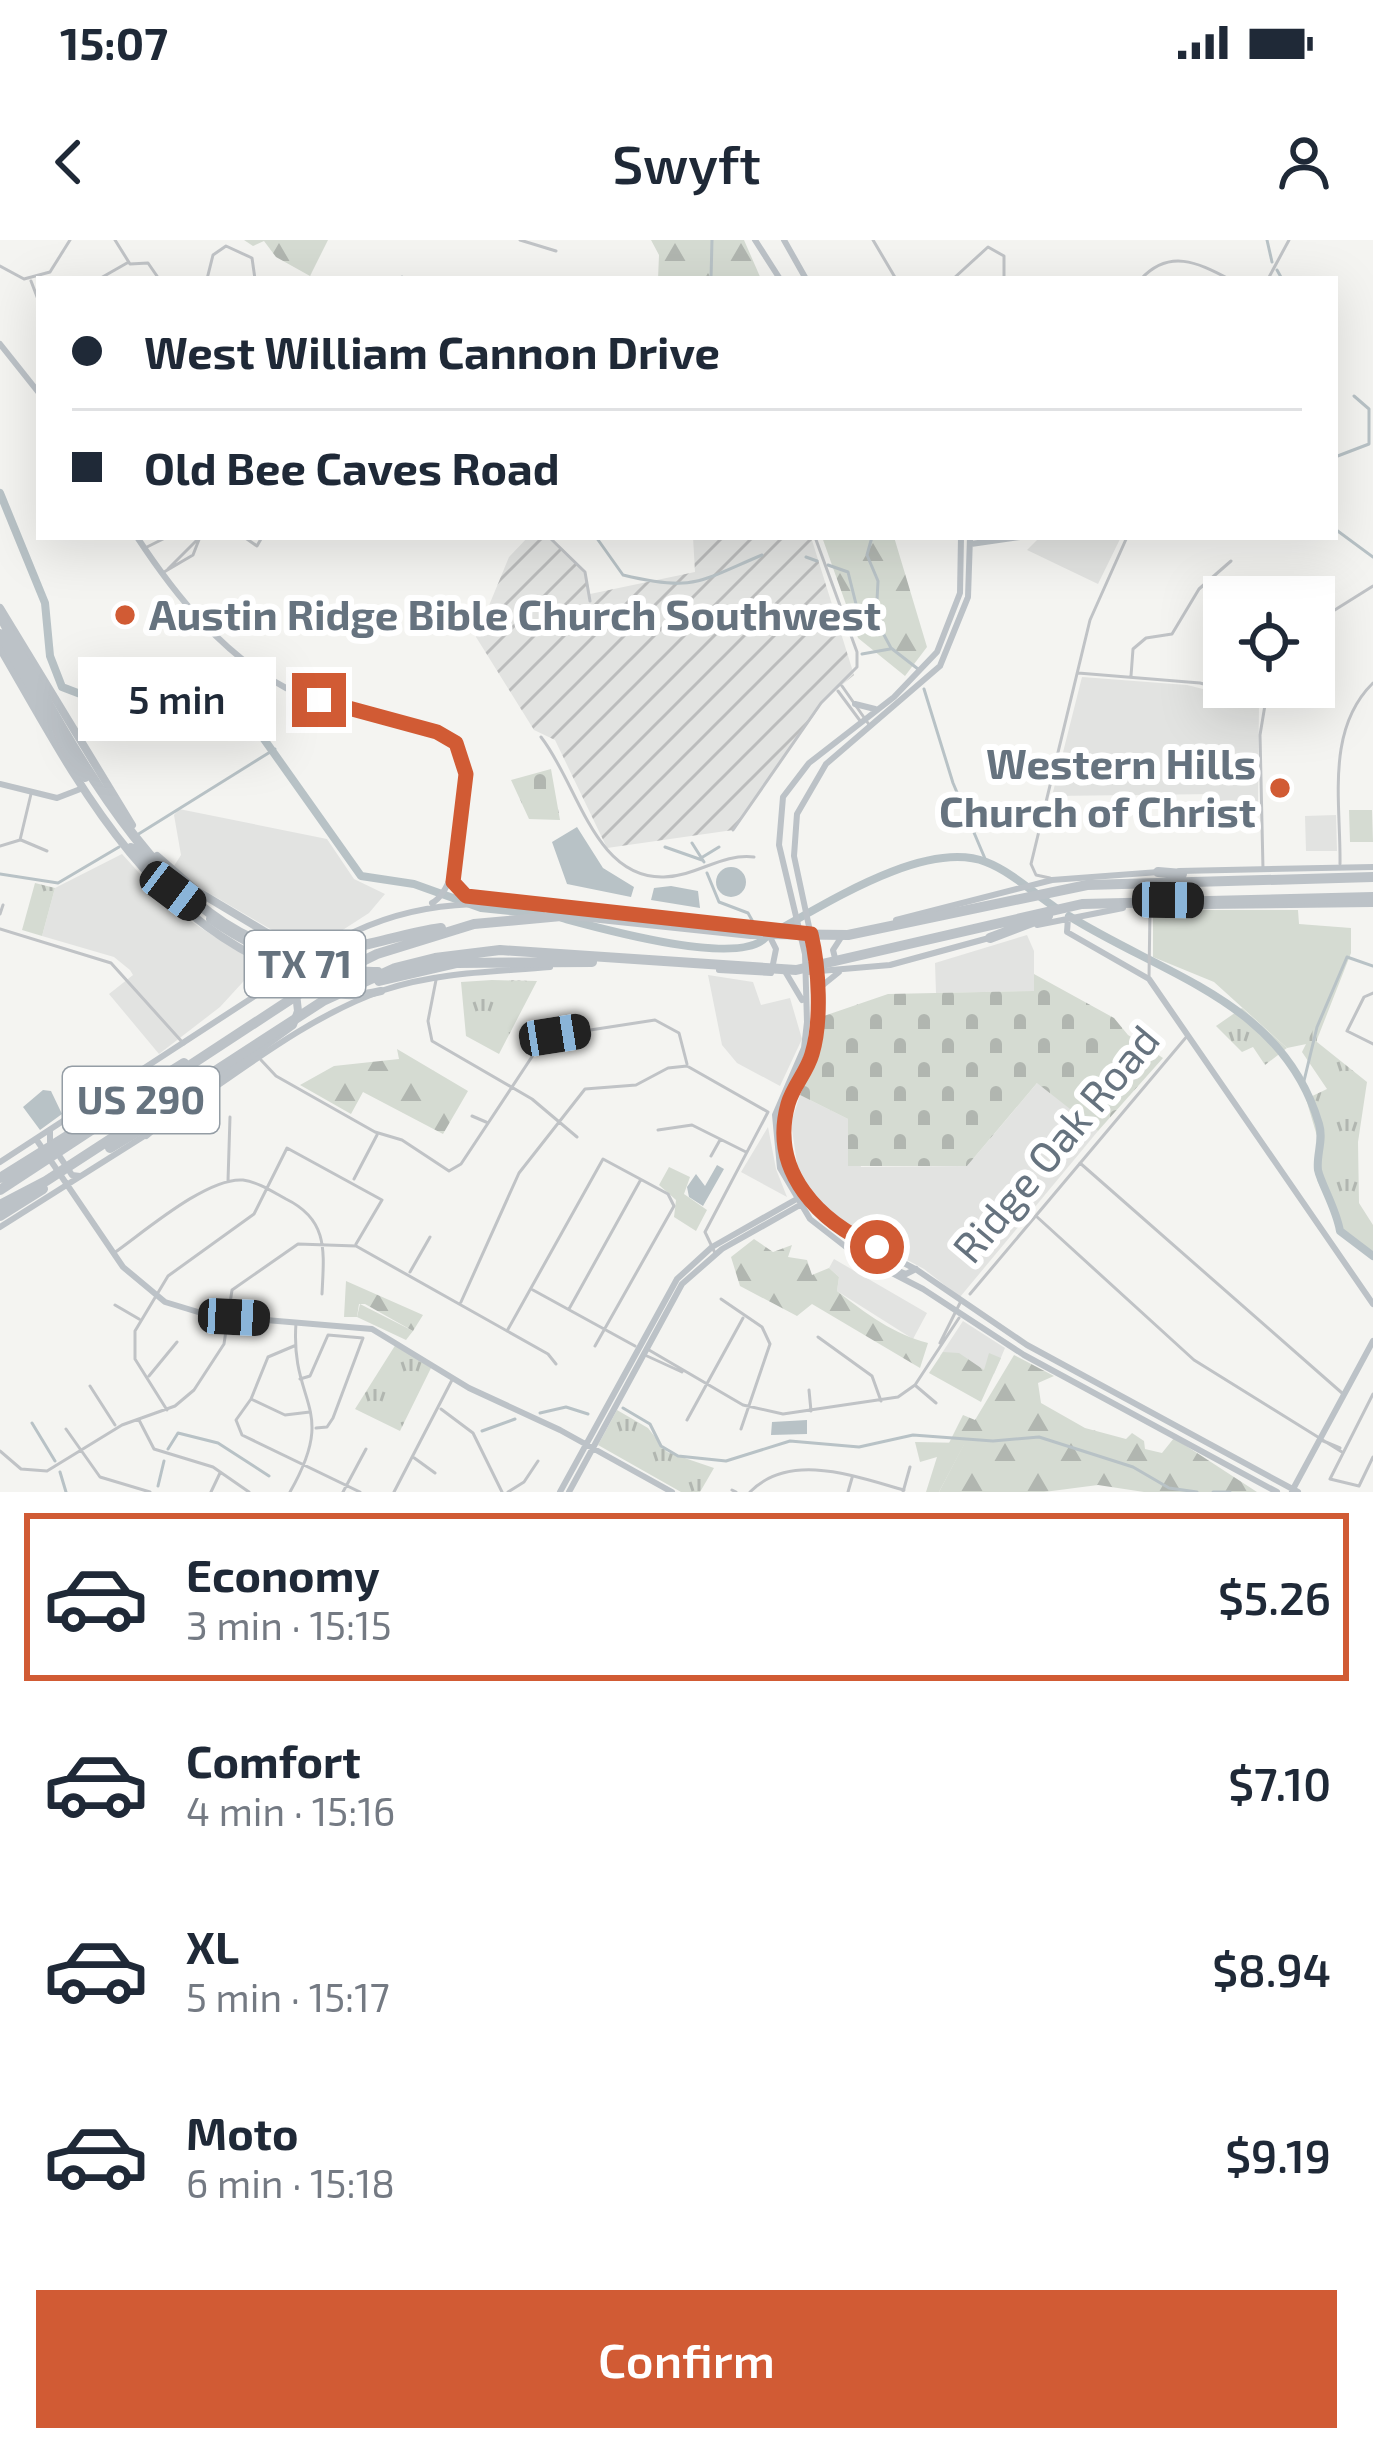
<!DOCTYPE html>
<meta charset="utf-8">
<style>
body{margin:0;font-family:"Exo 2",sans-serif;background:#f2f2f3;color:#1f2937;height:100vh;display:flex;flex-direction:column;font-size:45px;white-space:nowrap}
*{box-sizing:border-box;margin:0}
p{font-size:39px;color:#747a83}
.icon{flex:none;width:66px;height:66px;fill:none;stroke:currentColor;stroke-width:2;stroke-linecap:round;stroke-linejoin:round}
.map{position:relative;height:1252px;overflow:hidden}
.sheet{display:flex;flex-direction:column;background:#fff;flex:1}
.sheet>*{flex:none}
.hud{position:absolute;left:36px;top:36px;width:1302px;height:264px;border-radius:0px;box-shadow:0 12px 48px #0002;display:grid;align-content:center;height:264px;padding:0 36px;background:#fff}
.controls{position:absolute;left:1203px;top:336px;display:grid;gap:24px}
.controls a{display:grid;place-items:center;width:132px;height:132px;border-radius:0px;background:#fff;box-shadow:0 12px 48px #0002;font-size:60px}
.end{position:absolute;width:54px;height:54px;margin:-27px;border:15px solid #d15b34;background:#fff;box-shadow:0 0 0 6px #fff}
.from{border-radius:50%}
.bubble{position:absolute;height:84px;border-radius:0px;background:#fff;box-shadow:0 12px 48px #0002;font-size:39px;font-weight:600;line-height:84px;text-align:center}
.car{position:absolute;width:36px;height:72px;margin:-36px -18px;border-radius:15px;box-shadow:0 0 9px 3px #0007;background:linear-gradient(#222 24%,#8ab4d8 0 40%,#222 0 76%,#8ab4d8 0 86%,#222 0)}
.hud b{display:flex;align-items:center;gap:42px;height:114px;font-size:45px}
.hud b+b{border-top:3px solid #e0e1e3}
.hud i{width:30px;height:30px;background:#1f2937}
ul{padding:21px 0 0;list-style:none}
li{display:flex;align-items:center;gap:36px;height:168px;margin:0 24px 18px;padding:0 12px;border:6px solid transparent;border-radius:0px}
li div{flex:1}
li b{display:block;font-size:45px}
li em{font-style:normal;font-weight:600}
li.on{border-color:#d15b34}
li>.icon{width:108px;height:108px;stroke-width:1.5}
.action{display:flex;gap:24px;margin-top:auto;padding:24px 36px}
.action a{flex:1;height:138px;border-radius:0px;background:#d15b34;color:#fff;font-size:48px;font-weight:600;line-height:138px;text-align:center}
.status{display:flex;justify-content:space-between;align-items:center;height:84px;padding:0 60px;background:#fff;direction:ltr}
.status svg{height:33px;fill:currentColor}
header{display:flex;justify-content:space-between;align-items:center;height:156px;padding:0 36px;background:#fff;font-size:54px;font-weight:600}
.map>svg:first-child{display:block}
.built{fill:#e2e3e1}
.industrial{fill:url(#industrial-furrows)}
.grass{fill:#d5dbd2}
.forest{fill:url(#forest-firs)}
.cemetery{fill:url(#cemetery-stones)}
.park{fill:url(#park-tufts)}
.water{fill:#b8c2c6}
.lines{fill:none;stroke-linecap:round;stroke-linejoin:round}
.stream{stroke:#b8c2c6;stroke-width:3}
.river{stroke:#b8c2c6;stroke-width:8}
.street{stroke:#c0c3c6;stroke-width:3}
.secondary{stroke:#bcc2c7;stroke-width:6}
.primary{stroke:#bcc2c7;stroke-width:8}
.highway{stroke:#bcc2c7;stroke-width:10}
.route{stroke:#d15b34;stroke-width:15}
.poi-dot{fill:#d15b34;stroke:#fff;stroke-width:4.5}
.labels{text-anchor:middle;stroke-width:12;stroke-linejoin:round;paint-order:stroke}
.shield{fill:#fff;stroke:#949da5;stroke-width:3}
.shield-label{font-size:39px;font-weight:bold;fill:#66737f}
.poi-label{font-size:42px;font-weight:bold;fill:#66737f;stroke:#fff;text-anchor:start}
.street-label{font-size:42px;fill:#66737f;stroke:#fff}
</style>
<div class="status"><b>15:07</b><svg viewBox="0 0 49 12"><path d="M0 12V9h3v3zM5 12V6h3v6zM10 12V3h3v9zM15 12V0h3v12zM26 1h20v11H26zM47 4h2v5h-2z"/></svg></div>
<header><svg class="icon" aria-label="back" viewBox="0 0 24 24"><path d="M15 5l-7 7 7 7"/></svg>Swyft<svg class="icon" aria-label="person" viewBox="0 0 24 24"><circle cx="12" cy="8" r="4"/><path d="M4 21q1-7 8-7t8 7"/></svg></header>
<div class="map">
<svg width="1373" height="1252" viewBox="0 0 1373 1252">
<defs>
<pattern id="industrial-furrows" width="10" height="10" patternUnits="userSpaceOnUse" patternTransform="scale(3)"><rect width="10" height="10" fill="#e2e3e1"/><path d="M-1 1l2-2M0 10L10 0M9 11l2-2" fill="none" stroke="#bbbcbc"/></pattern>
<pattern id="forest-firs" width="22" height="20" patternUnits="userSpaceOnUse" patternTransform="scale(3)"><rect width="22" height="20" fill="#d5dbd2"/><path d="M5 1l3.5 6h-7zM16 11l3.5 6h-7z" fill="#b1b6b0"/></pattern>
<pattern id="cemetery-stones" width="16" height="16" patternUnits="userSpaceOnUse" patternTransform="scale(3)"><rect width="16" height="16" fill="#d5dbd2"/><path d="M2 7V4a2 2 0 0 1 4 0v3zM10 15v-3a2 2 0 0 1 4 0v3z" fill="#b1b6b0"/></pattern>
<pattern id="park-tufts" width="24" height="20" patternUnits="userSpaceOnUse" patternTransform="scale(3)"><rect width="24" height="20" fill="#d5dbd2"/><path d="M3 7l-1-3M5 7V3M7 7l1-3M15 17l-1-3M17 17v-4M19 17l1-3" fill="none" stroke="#b1b6b0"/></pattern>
</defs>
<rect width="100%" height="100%" fill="#f4f4f1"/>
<path class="built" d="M1040 297H1121L1098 344 1027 310Z
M1082 437 1187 445 1259 463 1258 564 1217 565 1216 554 1052 556Z
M179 569 327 599 354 639 385 654 369 673 321 704 301 707 178 635 174 626 181 615 174 575Z
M1336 575 1337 611H1306L1305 576Z
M122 614 171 668 215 697 219 695 243 714 253 731 220 767 159 814 109 754 133 735 130 730 114 717 42 696 55 648Z
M1027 695 1034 711V751L936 753 935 723Z
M708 735 753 742 761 765 790 758 802 799 780 846 737 823 722 805Z
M1038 842 1098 891 960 1057 924 1029 835 981 799 937 791 883 800 855 848 879 861 927 967 926Z
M768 887 776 929 787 957 741 932Z
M834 1019 927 1073 913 1099 837 1051 839 1037 829 1028Z
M963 1081 1005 1108 994 1134 940 1116Z"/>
<path class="industrial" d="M528 297H549L586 334 590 354 695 332 693 297H811L854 435 826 458 733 590 607 608 555 500 534 490 476 397 509 317Z"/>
<path class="grass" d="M1349 570H1372L1373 602H1350Z
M1153 670H1298L1299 684 1351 688V713L1316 802 1287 808 1214 742 1153 717Z
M360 1064 413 1091 406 1100 357 1077Z
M915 1202 965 1203 939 1252H926L937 1217 920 1222Z"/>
<path class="forest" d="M244 0H328L310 36 276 17 264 1 253 6Z
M651 0H744L761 39H658L659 15Z
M822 297H894L927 407 905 436 858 398Z
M397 809 468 851 443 894 363 852 351 874 300 845 334 826 399 819Z
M754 999 773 1012 792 1005 788 1017 807 1020 812 1035 829 1028 839 1037 837 1051C865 1073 895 1095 928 1103L920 1128 812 1064 797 1076 740 1046 731 1017Z
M346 1041 423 1075 413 1091 365 1064H359L357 1077H344Z
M943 1112 959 1113 984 1130 989 1113 1001 1118 981 1162 929 1133Z
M1014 1115 1054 1136 1038 1143 1041 1163 1085 1188 1126 1199 1132 1193 1144 1201 1145 1209 1162 1213 1174 1198 1257 1252H1144L1098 1245 1044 1252H939L964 1204 948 1205 963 1175 975 1180Z"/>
<path class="cemetery" d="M551 529 560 580 529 579 511 540Z
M1034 734 1114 778 1128 795 1163 818 1098 891 1037 843 967 926H848V879L800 855 822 803 818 778 888 754 1034 751Z"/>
<path class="park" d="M35 643 55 648 42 696 22 690Z
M492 740 537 741 499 814 466 796 461 742Z
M1242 768 1287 808 1265 825 1253 807 1242 812 1216 786Z
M1316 784 1317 802 1367 842 1358 902 1359 963 1373 985V1020L1341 990 1317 940V896L1306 859 1327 849 1302 812Z
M669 927 690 937 684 954 707 970 696 991 674 977 676 960 659 945Z
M396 1104 431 1128 400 1191 355 1169Z
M617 1170 648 1188 667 1212 714 1228 700 1252H681L598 1205Z"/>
<path class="water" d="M577 587 603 628 634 647 631 657 567 644 552 602Z
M716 642a15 15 0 1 1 30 0a15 15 0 1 1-30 0Z
M671 646 698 651 700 668 651 660 654 648Z
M43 850 51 851 62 874 40 890 23 867Z
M717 925 724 929 703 966 689 957 687 947 696 934 705 946Z
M807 1180V1194L771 1195 772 1182Z"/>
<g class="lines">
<path class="stream" d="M1267 0 1272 22
M1277 30 1282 39
M402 37 405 39
M711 39 712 0
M1335 217 1369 204V169L1354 156
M1335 289 1373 317
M596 297 623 335C694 352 698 342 762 315
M872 297 867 315 878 341 876 380 891 408 918 429
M806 317 817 321
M828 325 848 332 859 376 880 392
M862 414 890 409
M924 449 953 543 986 621
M137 595 275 509
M692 603 704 622
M665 607 702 620
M701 618 719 607
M707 633 719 662 748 673 757 689
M0 634 58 643 119 607
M1303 845 1317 787 1347 717 1373 726
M623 1168 650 1184 661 1206 678 1216 726 1221 790 1201 859 1207 913 1195 993 1201 1039 1197 1133 1227 1169 1248 1197 1252
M540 1173 566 1167 588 1174
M32 1183 55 1221
M482 1191 515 1179
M168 1209 178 1193 218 1203 269 1236
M60 1232 66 1252
M158 1246 164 1221
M1213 1252H1230"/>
<path class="river" d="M0 253 45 363 50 416 62 447 138 476 212 468 254 485 361 636 414 644 481 668 541 674
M1069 676C1165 736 1283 762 1319 884 1324 900 1316 915 1318 930 1321 944 1336 968 1340 991L1373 1016
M562 678C599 688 737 727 765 698
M778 690C829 662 927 599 986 622 1010 631 1035 654 1056 668"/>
<path class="street" d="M115 0 130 24 148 23 159 39
M520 0 556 11
M873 0 896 39
M0 26 24 39 50 32 70 0
M99 39 127 23
M207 39 213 15 226 6 252 18 255 39
M953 39 988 7 1004 16V39
M1141 39C1169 9 1197 22 1229 39
M1268 39 1289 0
M31 41 39 62
M244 297 257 306 262 297
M549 297 585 332 590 361
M147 307 167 297
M168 329 199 298
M164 332 193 315 200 297
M1314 383 1373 346
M1078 433 1200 443 1264 460
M1131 436 1133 409 1146 398 1172 394 1199 349 1231 321
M842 446 870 486
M838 451 861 482
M541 497C578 544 594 639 664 637 697 636 722 613 754 617
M733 590 821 463 857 427V412L815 297
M21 600 47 611
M0 606 20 600 31 554
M1340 624C1341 564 1325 490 1373 443
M1263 629 1260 495 1268 447
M1050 638 1036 635 1031 624 1090 380 1127 297
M0 674 3 665
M0 689 111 723 184 804
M1149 737 1150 669
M436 740 428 781 432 801 532 859 577 897
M1373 753 1364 757 1347 791 1373 804
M261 820 276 836 375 892 402 900 449 931 461 924 545 797 655 780 679 793 687 824
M472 876 486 882
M658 890 692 885 746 912
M711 916 720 900
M1080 923 1342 1153
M354 939 377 895
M228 941 230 877
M1036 976 1194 1120 1342 1212
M114 1013C144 992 207 937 243 940 258 942 273 952 286 959 329 980 324 1012 322 1054
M410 1032 430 997
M533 1050 635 1106
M970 1054 1188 795
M721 1059 762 1087 770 1104 741 1189
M461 1062 519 933 585 849 636 845 668 828 687 826 768 872 705 992 715 1013
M115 1065 139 1079
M569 1069 640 941
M507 1091 603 919 668 954 674 966 595 1106
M818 1097 872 1136 881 1161
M940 1103 960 1063
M294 1106 268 1117 251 1159 285 1175 310 1172
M649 1110 743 1165 783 1174 898 1157 915 1145 959 1078
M647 1116 682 1132
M149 1136 177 1102
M300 1139 310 1136 328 1095 363 1098 333 1178 327 1187 316 1188
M90 1146 115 1185
M916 1146 936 1163
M809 1150 811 1171
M1373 1154 1330 1239 1359 1246 1373 1217
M251 1159 236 1180 242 1195 360 1252
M441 1169 473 1193 502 1252
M167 1170 135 1119V1091L168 1036 254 974 287 908 382 960 356 1004
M139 1180 154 1209 213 1227 249 1252
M687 1180 743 1078
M66 1189 100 1237 150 1252
M1321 1200 1340 1208
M0 1211 21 1229 47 1231 122 1185 175 1166 194 1150 224 1104 232 1050 298 1004 356 1006 548 1114 556 1124
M413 1217 435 1233
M732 1250 736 1252
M211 1252 220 1233
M290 1252C339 1166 290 1166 296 1083
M343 1252 366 1209
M394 1252 452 1140
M508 1252 524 1242 538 1221
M750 1252C790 1211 857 1237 904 1250
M848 1252 852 1238
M903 1252 910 1227"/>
<path class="secondary" d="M755 0 780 39
M784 0 806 39
M0 104 39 153
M137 297C175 355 223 415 286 448 331 471 388 477 438 492L456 503C472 533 464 646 432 663
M961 297 960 353 937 412 894 457 809 523 783 557 779 605 805 714 807 782 804 808 775 875 780 928 810 979 855 1014 923 1049 1024 1115 1277 1252
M970 297 968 357 940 426 826 524 797 574 794 616 814 710 816 793 810 820 786 871 791 928 810 963 841 990 917 1030 1027 1105 1298 1252
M971 304 1020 297
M855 464 875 469
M0 544 57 558 83 548
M1179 631 1373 627
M453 642 478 660
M1203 666 1373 664
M1068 678 1067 692 1149 739 1373 1064
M896 680 1052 640 1159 632
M1037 685 1123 668
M770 697 776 709 772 729
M342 698C419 657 490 661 574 670
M836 722 833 710 842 696
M719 730 771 733
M808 732 890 725 989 698
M786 733 802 760
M818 749 839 732
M160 885C231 839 303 778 384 750 438 732 494 732 550 727
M50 891V902L72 935 80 936
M36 899 123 1027 165 1062 208 1075 372 1089 469 1148 560 1190 672 1252
M0 922 307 722
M0 987 149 893
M876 1022 906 1034 916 1029
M1292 1251 1373 1101
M560 1252 677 1039 712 1007 795 960
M569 1252 682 1044 722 1009 800 965"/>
<path class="primary" d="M0 368 132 585
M0 408C74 535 141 674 287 731 330 748 331 763 381 751
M157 616 197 651 287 705
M321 710 341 698
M270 729 278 738 270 746
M181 866 293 785 298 771 294 736
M146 895 160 883"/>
<path class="highway" d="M0 375C58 482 167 705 305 712 350 714 396 694 441 688
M0 394 85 537
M131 608 172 650
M1158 632 1182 634
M211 679C263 715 315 733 378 732
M990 698 1048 676
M379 741 457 723 592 722
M110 908 185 863
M0 938 184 823
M0 950 308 748 377 714 474 684 572 675 751 694 848 695 1087 645 1373 637
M0 965 46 941 323 761 395 728 435 718 500 710 796 730 1082 664 1373 657
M0 976 43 949"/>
</g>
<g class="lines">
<path class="route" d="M319 460 437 492 456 503 466 534 453 642 466 656 811 694C819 728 822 781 812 814 807 832 793 846 788 864 769 932 820 983 877 1007"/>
</g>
<g class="poi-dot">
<circle cx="125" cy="375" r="12"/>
<circle cx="1280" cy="548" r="12"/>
</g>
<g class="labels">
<g class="shield">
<rect x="245" y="691" width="120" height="66" rx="9"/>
<rect x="63" y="827" width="156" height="66" rx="9"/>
</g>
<g class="shield-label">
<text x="305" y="738">TX 71</text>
<text x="141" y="874">US 290</text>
</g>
<g class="poi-label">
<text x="149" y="390">Austin Ridge Bible Church Southwest</text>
<text x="1256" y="539" text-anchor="end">Western Hills<tspan x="1256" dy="48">Church of Christ</tspan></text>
</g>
<g class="street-label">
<text transform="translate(1056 904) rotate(-50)" y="15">Ridge Oak Road</text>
</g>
</g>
</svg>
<div class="controls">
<a><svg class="icon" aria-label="locate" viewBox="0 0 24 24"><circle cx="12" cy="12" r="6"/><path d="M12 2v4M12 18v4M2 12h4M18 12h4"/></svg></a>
</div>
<i class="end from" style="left:877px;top:1007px"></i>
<i class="end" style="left:319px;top:460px"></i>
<div class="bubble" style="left:78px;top:417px;width:198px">5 min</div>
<i class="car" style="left:173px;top:651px;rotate:127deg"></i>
<i class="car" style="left:1168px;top:660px;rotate:91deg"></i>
<i class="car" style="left:555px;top:795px;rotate:81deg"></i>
<i class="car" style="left:234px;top:1077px;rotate:93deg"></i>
<div class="hud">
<b><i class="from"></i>West William Cannon Drive</b>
<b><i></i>Old Bee Caves Road</b>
</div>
</div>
<section class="sheet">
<ul>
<li class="on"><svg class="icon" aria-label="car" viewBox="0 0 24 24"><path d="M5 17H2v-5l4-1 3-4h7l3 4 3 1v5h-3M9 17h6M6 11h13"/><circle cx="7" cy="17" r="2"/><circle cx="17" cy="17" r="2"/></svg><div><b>Economy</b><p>3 min · 15:15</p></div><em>$5.26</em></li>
<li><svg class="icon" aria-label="car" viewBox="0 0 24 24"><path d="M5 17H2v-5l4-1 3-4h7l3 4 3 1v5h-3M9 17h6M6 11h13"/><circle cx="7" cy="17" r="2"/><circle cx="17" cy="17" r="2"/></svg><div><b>Comfort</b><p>4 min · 15:16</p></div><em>$7.10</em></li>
<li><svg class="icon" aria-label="car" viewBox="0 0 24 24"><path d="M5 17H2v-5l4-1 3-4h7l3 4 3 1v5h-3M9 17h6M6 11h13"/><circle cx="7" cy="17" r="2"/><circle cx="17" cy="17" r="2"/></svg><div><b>XL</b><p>5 min · 15:17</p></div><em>$8.94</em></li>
<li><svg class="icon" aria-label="car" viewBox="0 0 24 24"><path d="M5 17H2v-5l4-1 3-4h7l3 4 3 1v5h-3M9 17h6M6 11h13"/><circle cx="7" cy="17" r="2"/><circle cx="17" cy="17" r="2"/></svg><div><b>Moto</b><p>6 min · 15:18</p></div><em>$9.19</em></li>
</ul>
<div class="action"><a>Confirm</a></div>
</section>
